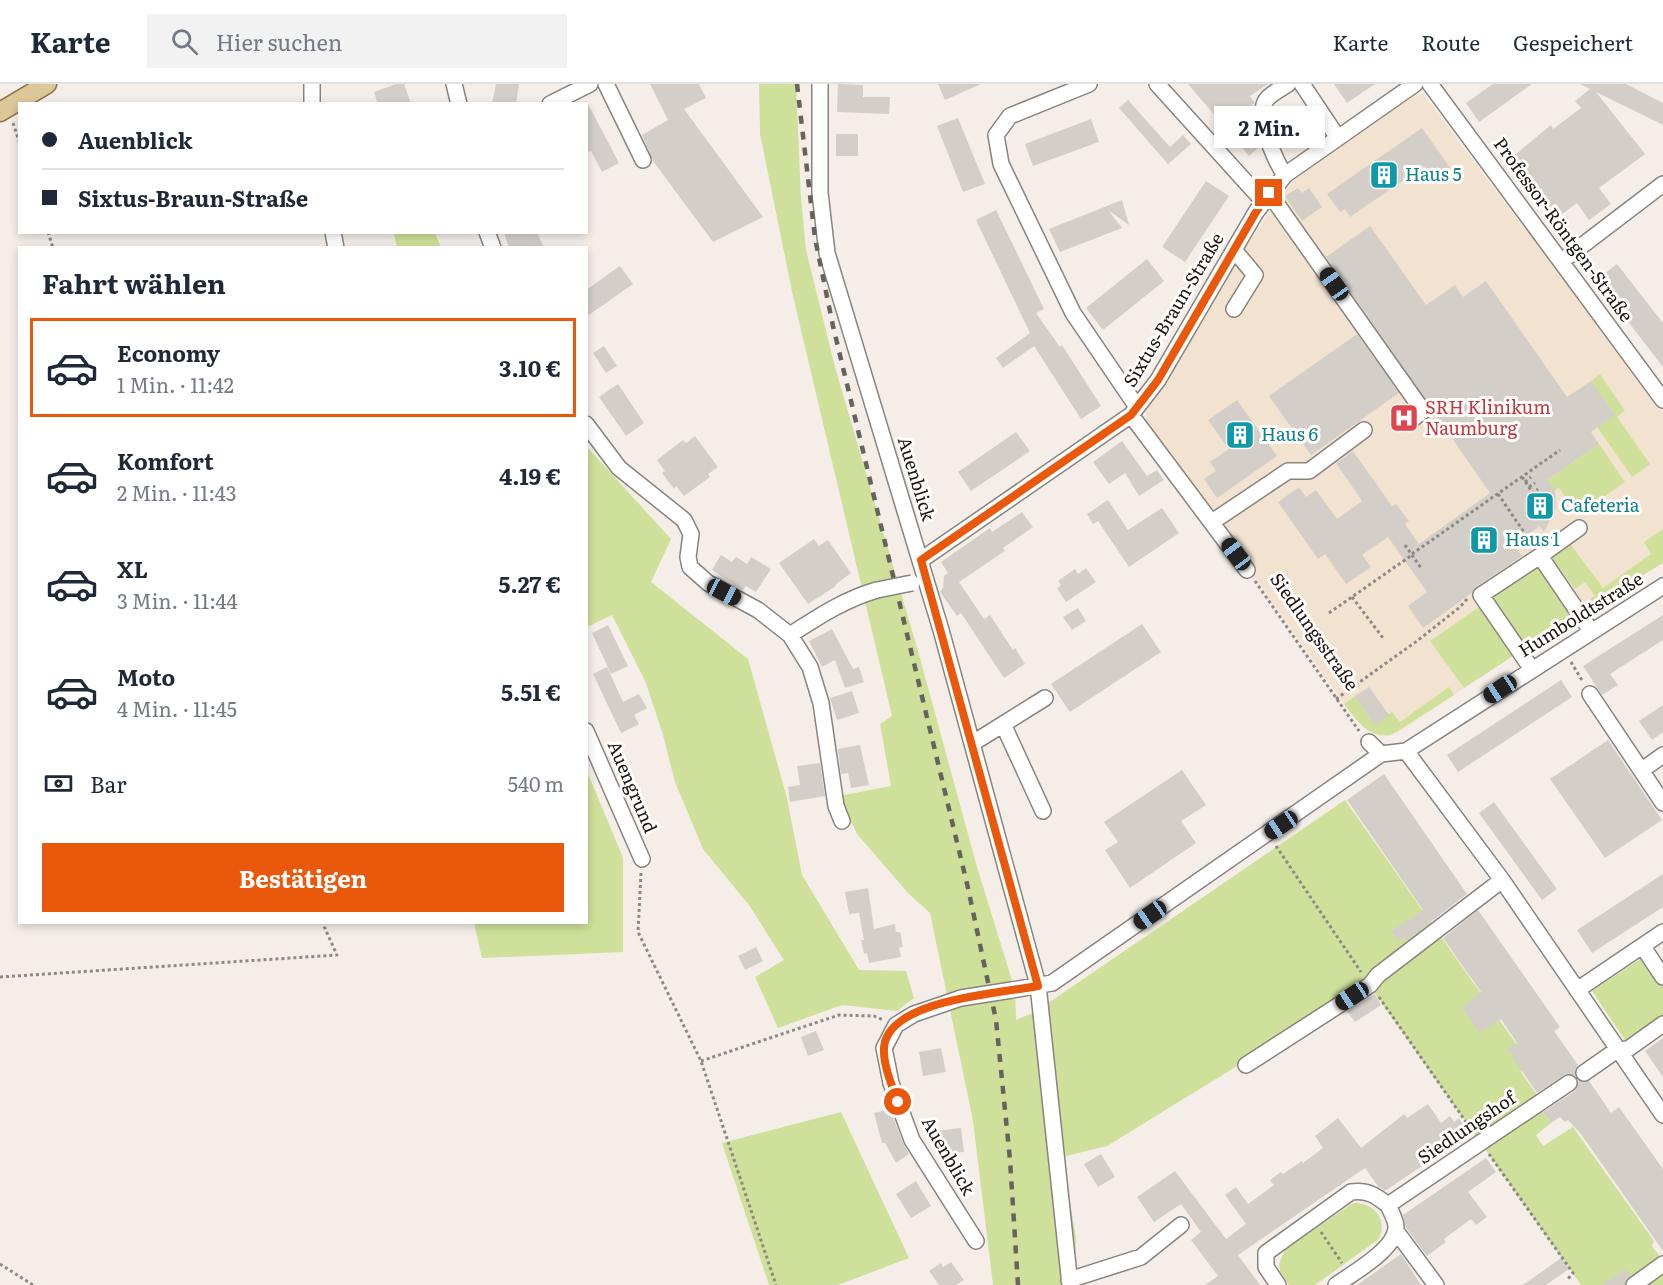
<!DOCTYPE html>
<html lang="de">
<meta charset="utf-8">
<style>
body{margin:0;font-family:Literata,serif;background:#f2f2f3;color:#1f2937;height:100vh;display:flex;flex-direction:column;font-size:22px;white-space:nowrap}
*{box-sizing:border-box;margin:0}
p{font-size:20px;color:#747a83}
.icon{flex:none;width:33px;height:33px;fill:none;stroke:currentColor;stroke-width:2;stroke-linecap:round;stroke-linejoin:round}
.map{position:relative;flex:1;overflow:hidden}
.sheet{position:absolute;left:18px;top:162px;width:570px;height:678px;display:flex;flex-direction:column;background:#fff;border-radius:0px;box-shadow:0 3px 9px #0003}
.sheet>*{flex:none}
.hud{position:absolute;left:18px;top:18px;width:570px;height:132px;border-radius:0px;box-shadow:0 3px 9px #0003;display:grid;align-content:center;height:132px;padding:0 24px;background:#fff}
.end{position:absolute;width:27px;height:27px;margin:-14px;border:8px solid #ea580c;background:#fff;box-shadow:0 0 0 3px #fff}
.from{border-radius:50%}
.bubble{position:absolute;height:42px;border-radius:0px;background:#fff;box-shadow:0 3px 9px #0003;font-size:20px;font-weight:700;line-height:42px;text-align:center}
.car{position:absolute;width:18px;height:36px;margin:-18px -9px;border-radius:8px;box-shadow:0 0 4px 2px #0007;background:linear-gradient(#222 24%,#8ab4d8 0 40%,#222 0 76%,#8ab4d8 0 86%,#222 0)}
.hud b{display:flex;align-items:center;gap:21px;height:57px;font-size:22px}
.hud b+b{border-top:2px solid #e0e1e3}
.hud i{width:15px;height:15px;background:#1f2937}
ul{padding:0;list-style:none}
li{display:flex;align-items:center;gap:18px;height:99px;margin:0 12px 9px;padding:0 12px;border:3px solid transparent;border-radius:0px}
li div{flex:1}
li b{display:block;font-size:22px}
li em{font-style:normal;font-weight:700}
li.active{border-color:#ea580c}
li>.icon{width:54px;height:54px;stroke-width:1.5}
h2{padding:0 24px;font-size:27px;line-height:72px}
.pay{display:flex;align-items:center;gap:15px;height:66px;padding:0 24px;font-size:22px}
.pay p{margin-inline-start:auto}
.cta{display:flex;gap:12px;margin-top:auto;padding:12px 24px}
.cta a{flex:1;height:69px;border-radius:0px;background:#ea580c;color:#fff;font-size:24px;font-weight:700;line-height:69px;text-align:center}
header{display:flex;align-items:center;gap:36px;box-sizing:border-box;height:84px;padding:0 30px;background:#fff;border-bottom:2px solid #e0e1e3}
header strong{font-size:28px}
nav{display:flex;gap:33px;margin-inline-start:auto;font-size:21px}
.search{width:420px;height:54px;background:#f2f2f3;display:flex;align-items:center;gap:15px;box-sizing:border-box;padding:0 21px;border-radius:0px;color:#747a83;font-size:22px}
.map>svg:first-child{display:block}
.medical{fill:#f2e3d0}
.green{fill:#cee099}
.building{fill:#d4cec8}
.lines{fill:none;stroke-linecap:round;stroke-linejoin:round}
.minor-casing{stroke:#89837e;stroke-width:18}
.major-casing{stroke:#88713e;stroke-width:21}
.path{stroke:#8d8884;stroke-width:3;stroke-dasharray:3 3;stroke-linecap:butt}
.minor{stroke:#fff;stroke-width:15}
.major{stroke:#dcc798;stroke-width:18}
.rail{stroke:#66625e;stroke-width:4.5;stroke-dasharray:8 8;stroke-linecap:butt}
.minor-bridge-casing{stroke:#89837e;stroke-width:18;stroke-linecap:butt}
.minor-bridge{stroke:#fff;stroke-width:15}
.route{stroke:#ea580c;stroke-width:8}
.labels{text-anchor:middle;stroke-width:6;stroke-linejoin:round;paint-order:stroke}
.culture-label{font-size:18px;fill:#0d838f;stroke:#fffcf9;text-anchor:start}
.street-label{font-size:18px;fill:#191714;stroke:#fffcf9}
.health-label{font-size:18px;fill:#be3a42;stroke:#fffcf9;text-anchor:start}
</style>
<header>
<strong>Karte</strong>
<div class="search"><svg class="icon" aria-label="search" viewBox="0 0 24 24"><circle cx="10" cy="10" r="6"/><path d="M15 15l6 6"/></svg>Hier suchen</div>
<nav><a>Karte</a><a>Route</a><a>Gespeichert</a></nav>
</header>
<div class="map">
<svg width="1663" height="1201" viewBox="0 0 1663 1201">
<rect width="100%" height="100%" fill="#f5eee8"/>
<path class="medical" d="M1415 10 1424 11 1663 329V479L1524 564 1402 646 1391 651 1380 652 1366 646 1344 620 1146 339V325L1225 200 1238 175 1283 108 1312 80Z"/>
<path class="green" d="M759 0H796L801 114 806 166 835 283 918 567 977 783 1015 906 1016 936 1035 928 1345 716 1529 978 1521 988 1539 1014 1543 1028 1551 1039 1536 1051 1543 1062 1573 1043 1654 1157 1652 1162 1663 1176V1201H1581L1369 901 1107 1062 1062 1073 1076 1153 1074 1201H993L973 1037 930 829 909 810 857 750 839 712 891 702 880 640 892 632 793 212 760 50Z
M399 148 435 149 441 163H397L394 150Z
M1600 290 1625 327 1617 333 1650 380 1632 393 1597 343 1615 331 1591 297Z
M1599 360 1625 398 1578 431 1559 404 1555 406 1551 401 1543 399Z
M587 363 671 455 651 498 748 575 787 714 802 791 859 886 906 887 914 914 897 927 842 921 778 944 755 893 784 876 749 821 703 765 675 698 663 651 646 599 612 531 587 543Z
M1663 445V479L1587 524 1584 520 1595 512 1585 498 1575 505 1549 470 1568 457 1603 504 1651 470 1644 458Z
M1537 481 1573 533 1524 564 1491 518 1495 505Z
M1482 521 1516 570 1464 604 1430 557Z
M1449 603 1454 611 1391 651C1367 653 1358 638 1344 620L1355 612 1375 640 1392 628 1400 638Z
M587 687 623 774V868L482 874 474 839 586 838Z
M1645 872 1663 899V935L1627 959 1592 907Z
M841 1028 909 1174 838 1201H769L722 1059Z
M1353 1119C1374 1118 1388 1135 1379 1155L1315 1201H1289L1280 1187 1279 1180 1285 1165Z"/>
<path class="building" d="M396 0H404L411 20H378L374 8Z
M496 0H519L516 20H492Z
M650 0H699L706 14 684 25 763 133 713 158 653 77 642 51 668 36Z
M838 0 863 1V13H890L889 30 837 28Z
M938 0H981L945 16Z
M1188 0H1268L1250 12 1255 19 1234 34 1259 63 1249 72Z
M1334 0H1375L1347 19Z
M1493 0H1532L1479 38 1466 19Z
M1580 0H1626L1663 19V41L1596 8 1645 70 1599 104 1611 120 1589 136 1577 119 1557 134 1511 74 1551 41 1553 45 1581 24 1575 17 1590 5Z
M586 16 619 79 602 88 591 67 586 69Z
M1128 16 1170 63 1183 51 1191 60 1168 80 1119 24Z
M958 34 985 100 963 108 937 42Z
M1091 35 1099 58 1033 82 1025 60Z
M1422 44 1451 85 1434 96 1424 82 1350 133 1345 125 1340 128 1327 110Z
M836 50H858V72H836Z
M1206 97 1229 112 1185 178 1162 163Z
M1298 104 1302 109 1309 104 1322 123 1302 137 1285 112Z
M1122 116 1129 141 1108 126 1122 144 1060 168 1049 145Z
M996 126 1044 225 1036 229 1060 263 1062 261 1101 322 1081 335 1034 262 1003 284 996 274 1030 249 976 136Z
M1370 142 1426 221 1455 201 1463 213 1486 197 1567 313 1591 297 1615 331 1591 348 1599 360 1547 396 1555 406 1556 424 1544 448 1540 442 1513 461 1522 472 1476 503 1472 509 1423 544 1408 522 1427 508 1388 453 1362 471 1371 483 1346 500 1325 470 1318 475 1278 418 1299 403 1306 413 1316 406 1337 435 1362 417 1336 379 1353 367 1392 422 1396 420 1409 437 1405 440 1419 460 1490 409 1326 173Z
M504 148H537L544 164H509Z
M1147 175 1164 197 1103 246 1086 224Z
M1617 180 1663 239V283L1596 196Z
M620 182 633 200 586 233V206Z
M1357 250 1399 309 1311 371 1269 312Z
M604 262 617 282 606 289 593 269Z
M618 300 644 339 626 352 599 313Z
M1237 316 1277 372 1217 414 1204 395 1216 387 1210 378 1229 365 1208 336Z
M1016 348 1030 367 971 407 958 388Z
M695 352 718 383 708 390 710 393 684 412 676 402 674 405 662 389 665 387 657 376 683 356 686 359Z
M1122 357 1147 392 1157 386 1164 396 1139 412 1125 389 1109 400 1093 378Z
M1108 416 1128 446 1162 424 1179 449 1129 483 1098 437 1093 440 1087 430Z
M1022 428 1033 443 1003 464 1005 467 959 498 984 535 990 531 1013 566 1015 564 1025 580 1004 594 961 529 957 532 940 508 943 504 944 492 948 489 941 478 990 444 992 448Z
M814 455 819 462 828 456 851 489 835 501 836 502 808 520 779 479Z
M721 471 732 478 736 473 747 480 751 473 771 485 756 508 746 502 743 506 712 486Z
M1086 484 1096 498 1066 518 1057 504 1061 501 1058 497 1075 485 1078 490Z
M1078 524 1086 537 1072 546 1063 533Z
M1663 531V556L1610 590 1618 601 1602 611 1583 582Z
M1142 540 1161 568 1070 628 1051 600Z
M608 541 628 582 611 590 592 549Z
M832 545 853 585 859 583 864 598 845 604 835 576 822 583 809 557Z
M607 583 623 618 639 610 647 624 634 631 639 640 621 649 593 590Z
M1561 596 1572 613 1458 688 1447 671Z
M1369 603 1389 631 1375 641 1355 612Z
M852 607 859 629 837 636 830 614Z
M1663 621V648L1652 656 1639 637Z
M1608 656 1662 736 1605 774 1550 695Z
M860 661 869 701 851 704 848 689 841 690 838 665Z
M820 679 825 712 790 718 788 703 800 701 797 682Z
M1182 686 1206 721 1181 737 1196 759 1130 804 1105 766 1118 758 1104 738Z
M1384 690 1467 810 1407 856 1405 853 1398 857 1391 847 1423 826 1347 716Z
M1494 718 1557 805 1542 816 1479 729Z
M1663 790V823L1592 869 1577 846Z
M868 804 874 845 895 840 896 848H900L903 863 899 864 901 873 869 879 867 869 864 870 861 856H864L859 829 849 830 845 808Z
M1478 826 1560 943 1554 947 1578 981 1575 991H1564L1537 1009 1507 965 1517 959 1501 935 1480 949 1462 923 1481 908 1443 854Z
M756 863 763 877 745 886 738 872Z
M1375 910 1381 921 1355 938 1347 927Z
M816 947 824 966 808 972 801 953Z
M1663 954V993L1645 967Z
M941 964 946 988 923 992 919 968Z
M1578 997H1589L1611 1029 1619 1023 1663 1085V1167L1581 1050 1568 1036 1565 1038 1560 1033 1551 1039 1543 1028 1575 1007Z
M1428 1020 1441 1039 1450 1032 1454 1038 1459 1034 1469 1050 1385 1107 1378 1102 1365 1084 1238 1171 1260 1201H1205L1218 1192 1191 1156 1201 1148 1181 1120 1154 1138 1137 1113 1175 1087 1226 1155 1246 1140 1225 1111 1236 1103 1248 1120 1274 1101 1270 1096 1281 1088 1283 1090 1302 1077 1303 1079 1323 1064 1315 1052 1338 1034 1361 1064 1404 1030 1407 1034Z
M890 1025 903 1059 909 1070 896 1079 885 1059H882L874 1029Z
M961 1044 964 1068 938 1070 935 1047Z
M1101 1070 1115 1093 1098 1103 1084 1080Z
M1486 1074 1496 1088 1468 1108 1487 1133 1476 1141 1471 1135 1444 1155 1446 1158 1427 1172 1406 1144 1403 1131Z
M916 1097 931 1122 911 1134 896 1110Z
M1401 1170 1421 1201H1357Z
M1561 1174 1569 1185 1546 1201H1523Z
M951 1178 964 1196 956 1201H939L929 1187 941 1179 943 1183Z
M1626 1185 1630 1192 1624 1201H1601Z"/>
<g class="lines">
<g class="minor-casing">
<path id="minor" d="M312 0V20
M454 0 459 20
M606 0 643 76
M820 0V109L827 169 941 546 1038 901 1070 1201
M1089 0 1010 32 996 51 1001 80 1073 229 1137 323
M1157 0 1263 117
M1302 0 1338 54
M1430 0 1663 316
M550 20 590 0
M1285 91C1275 77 1257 35 1265 18 1268 11 1282 4 1288 0
M1269 109 1423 327 1407 339
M333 148 336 164
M487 148 493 164
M1562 177 1663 100
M1234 225 1255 191 1234 166
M1131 331 1247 486
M586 340 619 384 684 436 691 450 688 473 690 483 708 499 758 526 790 551 810 583 821 619 836 722 842 737
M1212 438 1288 387H1309L1364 346
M1540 472 1579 444
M921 476 1131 331 1158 296 1256 128 1285 91 1415 0
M790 551C818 533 845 515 877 506
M1531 584 1481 511 1540 472 1591 547
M1590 610 1663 719
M1003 640 1043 727
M586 647 642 775
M1369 658 1381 670
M973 659 1045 614
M1406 667 1502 796 1663 1031
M1642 686 1663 671
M1643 863 1663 893
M1012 906 1052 899 1381 670 1406 667 1663 502
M1577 906 1663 848
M961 914 914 930 896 941 884 964 891 999 912 1056 976 1157
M1246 981 1370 901 1378 891 1502 796
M1584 989 1617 966 1628 965 1663 940
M1396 1147 1436 1201
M1069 1196 1141 1173 1181 1141
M1278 1201 1266 1183V1169L1351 1108C1368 1106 1375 1111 1388 1121L1569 999
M1336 1201C1353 1189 1396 1165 1396 1143 1396 1136 1391 1128 1388 1121
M1634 1201 1663 1180"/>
</g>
<g class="major-casing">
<path id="major" d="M0 28 47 0"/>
</g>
<path class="path" d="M13 39 20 60
M48 148 53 164
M1522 393 1533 409 1538 405
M1525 398 1531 393
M1529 403 1535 399
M1498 410 1532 460
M1405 461 1421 484
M1412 470 1560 366
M1255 497 1359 647
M1352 513 1383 554
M1329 529 1412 471
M1571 578 1583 598
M1336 615 1417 557 1460 523 1468 514
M1276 762 1361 888
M641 789 638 848 701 977 776 1201
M0 893 337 871 322 838
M1379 913 1473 1048
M701 977 839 931 874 932 883 936
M1489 1070 1573 1189 1567 1196
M1321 1148 1342 1179
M0 1180 33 1201"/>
<use href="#minor" class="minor"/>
<use href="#major" class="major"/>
<path class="rail" d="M797 0 815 154 833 242 968 804 996 936 1010 1076 1018 1201"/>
<g class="minor-bridge-casing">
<path id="minor-bridge" d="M877 506 912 499
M961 914 1012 906"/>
</g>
<use href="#minor-bridge" class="minor-bridge"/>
</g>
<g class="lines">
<path class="route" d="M898 1018C892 1002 883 981 884 964 887 915 1003 909 1038 902L921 476 1131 331 1158 296 1256 128 1269 109"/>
</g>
<defs>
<g id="building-square" transform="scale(1.5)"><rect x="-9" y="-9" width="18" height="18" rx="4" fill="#0f9aa8" stroke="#fffcf9"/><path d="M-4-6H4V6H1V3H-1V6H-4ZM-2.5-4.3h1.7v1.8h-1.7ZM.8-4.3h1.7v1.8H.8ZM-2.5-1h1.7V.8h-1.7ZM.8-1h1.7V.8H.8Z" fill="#fff"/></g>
<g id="hospital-square" transform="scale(1.5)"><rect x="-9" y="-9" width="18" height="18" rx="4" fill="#e0444e" stroke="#fffcf9"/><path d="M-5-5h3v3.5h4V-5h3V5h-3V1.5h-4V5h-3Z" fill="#fff"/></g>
</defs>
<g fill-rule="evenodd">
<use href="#building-square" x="1384" y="91"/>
<use href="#hospital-square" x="1404" y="334"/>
<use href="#building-square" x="1240" y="351"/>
<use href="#building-square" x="1540" y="422"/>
<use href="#building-square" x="1484" y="456"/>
</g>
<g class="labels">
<g class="culture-label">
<text x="1405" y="97">Haus 5</text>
<text x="1261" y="357">Haus 6</text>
<text x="1561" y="428">Cafeteria</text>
<text x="1505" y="462">Haus 1</text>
</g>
<g class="street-label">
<text transform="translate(1563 146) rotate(54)" y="6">Professor-Röntgen-Straße</text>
<text transform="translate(1174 226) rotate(-59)" y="6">Sixtus-Braun-Straße</text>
<text transform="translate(916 395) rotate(73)" y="6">Auenblick</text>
<text transform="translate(1581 531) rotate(-32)" y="6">Humboldtstraße</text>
<text transform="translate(1314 548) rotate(55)" y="6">Siedlungsstraße</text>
<text transform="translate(632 703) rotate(67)" y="6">Auengrund</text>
<text transform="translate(1467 1044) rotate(-34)" y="6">Siedlungshof</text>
<text transform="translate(948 1072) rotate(60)" y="6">Auenblick</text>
</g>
<g class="health-label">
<text x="1425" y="330">SRH Klinikum<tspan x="1425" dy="21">Naumburg</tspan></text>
</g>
</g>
</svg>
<i class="end from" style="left:898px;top:1018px"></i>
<i class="end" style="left:1269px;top:109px"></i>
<div class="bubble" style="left:1214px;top:22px;width:111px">2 Min.</div>
<i class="car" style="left:1334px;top:200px;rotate:325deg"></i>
<i class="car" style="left:1236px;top:470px;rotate:323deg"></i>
<i class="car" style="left:724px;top:508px;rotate:118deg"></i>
<i class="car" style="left:1500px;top:605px;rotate:237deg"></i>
<i class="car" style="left:1281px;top:741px;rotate:236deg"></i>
<i class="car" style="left:1150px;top:831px;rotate:235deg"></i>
<i class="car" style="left:1352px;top:912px;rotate:237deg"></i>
<div class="hud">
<b><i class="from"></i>Auenblick</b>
<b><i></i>Sixtus-Braun-Straße</b>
</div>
<section class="sheet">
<h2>Fahrt wählen</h2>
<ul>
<li class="active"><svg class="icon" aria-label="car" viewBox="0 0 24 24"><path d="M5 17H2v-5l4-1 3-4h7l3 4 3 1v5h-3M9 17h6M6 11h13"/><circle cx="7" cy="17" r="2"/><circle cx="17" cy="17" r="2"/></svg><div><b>Economy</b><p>1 Min. · 11:42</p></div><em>3.10 €</em></li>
<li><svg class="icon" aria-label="car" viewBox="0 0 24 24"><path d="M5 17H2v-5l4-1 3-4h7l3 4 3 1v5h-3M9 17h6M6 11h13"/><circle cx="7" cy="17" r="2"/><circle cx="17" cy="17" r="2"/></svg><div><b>Komfort</b><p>2 Min. · 11:43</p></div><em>4.19 €</em></li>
<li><svg class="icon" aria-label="car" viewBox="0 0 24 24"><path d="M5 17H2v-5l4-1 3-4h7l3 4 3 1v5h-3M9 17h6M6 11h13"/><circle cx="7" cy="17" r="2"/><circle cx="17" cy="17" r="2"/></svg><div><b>XL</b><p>3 Min. · 11:44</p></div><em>5.27 €</em></li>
<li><svg class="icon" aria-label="car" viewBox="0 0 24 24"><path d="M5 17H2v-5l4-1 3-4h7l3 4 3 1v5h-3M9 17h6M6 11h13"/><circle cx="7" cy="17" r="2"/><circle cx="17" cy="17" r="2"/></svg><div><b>Moto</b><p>4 Min. · 11:45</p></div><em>5.51 €</em></li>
</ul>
<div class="pay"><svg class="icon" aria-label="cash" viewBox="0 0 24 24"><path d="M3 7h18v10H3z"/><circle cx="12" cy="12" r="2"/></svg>Bar<p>540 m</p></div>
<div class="cta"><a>Bestätigen</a></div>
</section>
</div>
